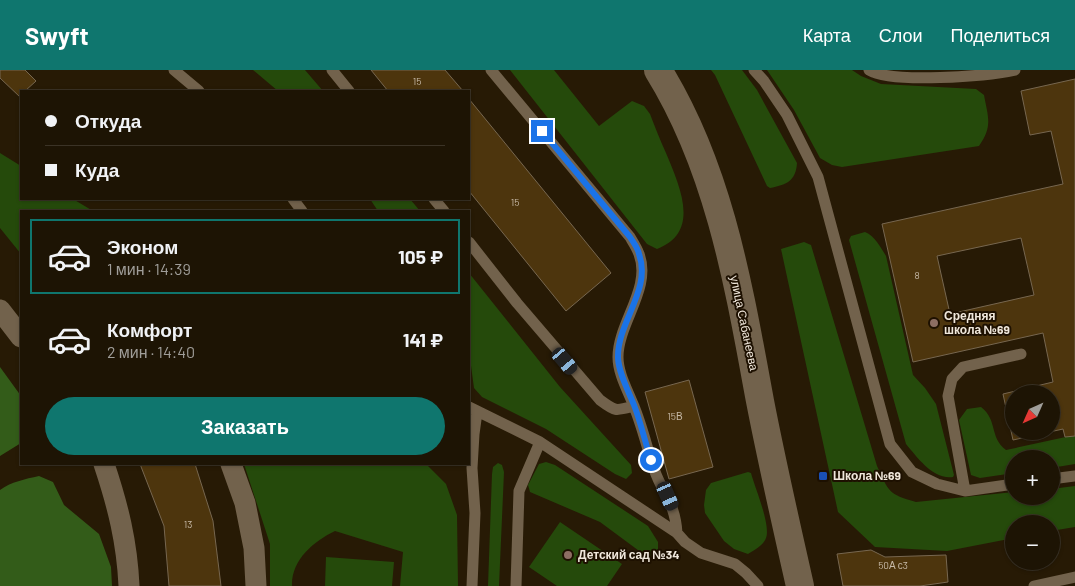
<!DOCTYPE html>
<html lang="ru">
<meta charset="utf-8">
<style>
body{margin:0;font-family:Barlow,sans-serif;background:#251d0e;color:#f1f3f6;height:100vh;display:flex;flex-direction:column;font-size:19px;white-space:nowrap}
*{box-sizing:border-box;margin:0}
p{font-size:16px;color:#a09e9a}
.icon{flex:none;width:28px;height:28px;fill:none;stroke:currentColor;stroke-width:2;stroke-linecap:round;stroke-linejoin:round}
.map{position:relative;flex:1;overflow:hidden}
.details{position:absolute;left:20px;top:140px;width:450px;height:255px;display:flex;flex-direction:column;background:#1d1404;border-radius:0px;box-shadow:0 1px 4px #0004,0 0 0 1px #3b3326}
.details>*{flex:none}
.banner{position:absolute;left:20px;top:20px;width:450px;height:110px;border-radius:0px;box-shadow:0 1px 4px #0004,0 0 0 1px #3b3326;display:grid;align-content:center;height:110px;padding:0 25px;background:#1d1404}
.needle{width:32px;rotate:225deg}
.controls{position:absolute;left:1005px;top:315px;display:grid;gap:10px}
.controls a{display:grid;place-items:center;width:55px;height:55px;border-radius:50%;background:#1d1404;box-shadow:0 1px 4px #0004,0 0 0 1px #3b3326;font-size:25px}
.end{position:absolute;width:22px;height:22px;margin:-11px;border:6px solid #1a73e8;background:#fff;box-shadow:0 0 0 2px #fff}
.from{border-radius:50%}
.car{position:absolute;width:15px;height:30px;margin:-15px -8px;border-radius:6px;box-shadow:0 0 4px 1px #0007;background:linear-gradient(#222 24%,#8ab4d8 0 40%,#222 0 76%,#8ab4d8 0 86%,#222 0)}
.banner b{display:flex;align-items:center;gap:18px;height:48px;font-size:19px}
.banner b+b{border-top:1px solid #3b3326}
.banner i{width:12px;height:12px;background:#f1f3f6}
ul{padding:9px 0 0;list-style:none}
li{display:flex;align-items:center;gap:15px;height:75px;margin:0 10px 8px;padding:0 15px;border:2px solid transparent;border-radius:0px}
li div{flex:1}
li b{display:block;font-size:19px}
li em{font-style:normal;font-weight:700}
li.selected{border-color:#0f766e}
li>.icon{width:45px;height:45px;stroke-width:1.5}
.action{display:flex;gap:10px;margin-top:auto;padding:10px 25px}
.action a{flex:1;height:58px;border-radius:30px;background:#0f766e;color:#fff;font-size:20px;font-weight:700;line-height:58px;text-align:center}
header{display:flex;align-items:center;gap:30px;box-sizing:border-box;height:70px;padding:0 25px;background:#0f766e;color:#fff}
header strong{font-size:24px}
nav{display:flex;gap:28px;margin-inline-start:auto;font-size:18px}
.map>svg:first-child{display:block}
.green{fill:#254a0b}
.forest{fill:#335c19}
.building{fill:#4d350d;stroke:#776750;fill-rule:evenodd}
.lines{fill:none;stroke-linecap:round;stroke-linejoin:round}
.service{stroke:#72624c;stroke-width:11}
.minor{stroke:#72624c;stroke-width:21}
.tertiary{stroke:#72624c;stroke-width:28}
.route{stroke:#1a73e8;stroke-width:6}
.education-dot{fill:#8d6e63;stroke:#1d1000;stroke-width:2}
.transit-dot{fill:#1a4fb4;stroke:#1d1000;stroke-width:2}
.labels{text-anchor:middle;stroke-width:4;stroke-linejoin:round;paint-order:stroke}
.number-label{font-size:10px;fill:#c7baa8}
.poi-label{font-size:12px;font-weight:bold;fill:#f0e7db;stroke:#1d1000;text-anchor:start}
.street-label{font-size:12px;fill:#f0e7db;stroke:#1d1000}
</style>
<header>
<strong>Swyft</strong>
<nav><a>Карта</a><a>Слои</a><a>Поделиться</a></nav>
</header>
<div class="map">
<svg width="1075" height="516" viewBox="0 0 1075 516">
<rect width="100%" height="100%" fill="#271a05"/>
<path class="green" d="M253 0H305L323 21H278Z
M510 0H554L599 56 632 31 644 36 650 44C655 57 660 70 666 83 679 115 702 162 657 179L647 174Z
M711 0H742L757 20 797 93C796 111 786 115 770 118L767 116 715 5Z
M767 0H852L861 6 881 14 976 19 984 25C988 47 993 56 979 76L842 97 832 95 820 88 794 40Z
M0 83 21 96V129H73L93 141H21V184L0 158Z
M370 129H410L420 141H378Z
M865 162C875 166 881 178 886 186L913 305 925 318 936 334 954 405 953 407C933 410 917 387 906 374L849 170 851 166Z
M804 172 811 175 877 396C889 422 888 424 916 432L1014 422V426H1051V419L1075 416V457L1051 461V454H1014V468L947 481 875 477 838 442 781 179Z
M469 203 560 317 631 395 632 403 626 409 615 404 546 359 482 327 474 318 469 281Z
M981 337C998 350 989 367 1006 380L1075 365V394L1051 398V389H1014V403L980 408 971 405 959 350 967 339Z
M546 392 555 395 648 456 658 472V480L653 487 650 489 600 452 530 422 528 415 539 394Z
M498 393 502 395 504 402 499 516H488L492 404 493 397Z
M244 394H426L446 414 457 445 458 516H400L403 482 335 461C314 471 291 490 292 516H270V474Z
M748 402 751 403C755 418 771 455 766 468 763 476 754 480 748 484L734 479 724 471 705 443 704 435 706 420 711 413Z
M560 452 622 494 607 516H557L529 497Z
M326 487 394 492 392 516H325Z"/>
<path class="forest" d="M0 297 21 326V373L0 386Z
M39 406 53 412 64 435 99 464 111 497 112 516H0V420C11 412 25 409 39 406Z"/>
<path class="building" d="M0 0H25L36 11 25 21H21L20 27 0 8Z
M371 0H445L463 21H388Z
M1075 9V366L1065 367 1063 359 1013 370 1003 324 1053 312 1043 263 913 292 882 154 1063 114 1051 61 1030 65 1021 21ZM1021 168 1034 225 950 244 937 186ZM1014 324H1051V361H1014Z
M469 29 611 203 566 241 469 121Z
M689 310 713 397 669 409 645 322Z
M140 394H195L213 451 221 516H169L164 456Z
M871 480 885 487 946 485 948 512 920 516H843L837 484Z"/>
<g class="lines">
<path class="service" d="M174 0 199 21
M332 0 349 21
M491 0 630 167C633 172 637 178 639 184 652 218 618 253 618 287 618 303 627 319 633 334 642 355 647 378 654 399 663 425 675 432 677 463L685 472 701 483 735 494 746 503 758 516
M754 0 764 11 787 45 818 107 890 374 912 402 937 414 965 421 1014 414
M869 0C892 14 987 6 1015 0
M293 129 302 141
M434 129 444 141
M469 172 517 233 600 330C616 342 616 341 634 336
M469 337 540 372 677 463
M1051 409 1075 406
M965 421 948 326 952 309 963 297 1021 284
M472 516 475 443 472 398 474 364 477 342
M516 516 519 421 540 372
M1034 516 1075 507"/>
<path class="minor" d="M0 240 21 267
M104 394C118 436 127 472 129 516
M231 394 245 433 254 478 256 516"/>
<path class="tertiary" d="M658 0C720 100 739 218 760 331 772 393 786 454 800 516"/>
</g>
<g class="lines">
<path class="route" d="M542 61 630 167C633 172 638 178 639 184 652 220 617 252 618 288 619 304 628 320 634 335 641 353 645 372 651 390"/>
</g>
<g class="education-dot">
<circle cx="934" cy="253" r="5"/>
<circle cx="568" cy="485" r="5"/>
</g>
<rect class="transit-dot" x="818" y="401" width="10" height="10" rx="2.5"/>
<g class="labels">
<g class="number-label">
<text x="417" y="15">15</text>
<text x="515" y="136">15</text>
<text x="917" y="209">8</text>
<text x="675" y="350">15В</text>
<text x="188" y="458">13</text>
<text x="893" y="499">50А с3</text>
</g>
<g class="poi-label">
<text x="944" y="250">Средняя<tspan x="944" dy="14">школа №69</tspan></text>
<text x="833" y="410">Школа №69</text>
<text x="578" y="489">Детский сад №34</text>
</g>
<g class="street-label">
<text transform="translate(744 253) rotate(78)" y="4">улица Сабанеева</text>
</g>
</g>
</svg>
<div class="controls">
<a><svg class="needle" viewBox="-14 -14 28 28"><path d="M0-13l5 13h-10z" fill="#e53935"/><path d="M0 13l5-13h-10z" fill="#a09e9a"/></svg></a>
<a>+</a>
<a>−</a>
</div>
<i class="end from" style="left:651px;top:390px"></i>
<i class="end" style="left:542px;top:61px"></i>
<i class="car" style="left:565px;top:291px;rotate:140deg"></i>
<i class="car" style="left:668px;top:426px;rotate:156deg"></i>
<div class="banner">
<b><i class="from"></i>Откуда</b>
<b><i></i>Куда</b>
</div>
<section class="details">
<ul>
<li class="selected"><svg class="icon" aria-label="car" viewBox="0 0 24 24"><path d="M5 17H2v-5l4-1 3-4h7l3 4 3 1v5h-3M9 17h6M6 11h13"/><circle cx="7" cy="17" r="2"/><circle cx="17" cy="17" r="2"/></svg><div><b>Эконом</b><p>1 мин · 14:39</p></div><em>105 ₽</em></li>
<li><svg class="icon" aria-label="car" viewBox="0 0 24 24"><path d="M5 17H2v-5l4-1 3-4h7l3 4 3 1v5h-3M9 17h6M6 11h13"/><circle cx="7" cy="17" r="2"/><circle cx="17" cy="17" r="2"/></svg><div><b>Комфорт</b><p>2 мин · 14:40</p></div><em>141 ₽</em></li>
</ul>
<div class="action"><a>Заказать</a></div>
</section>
</div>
